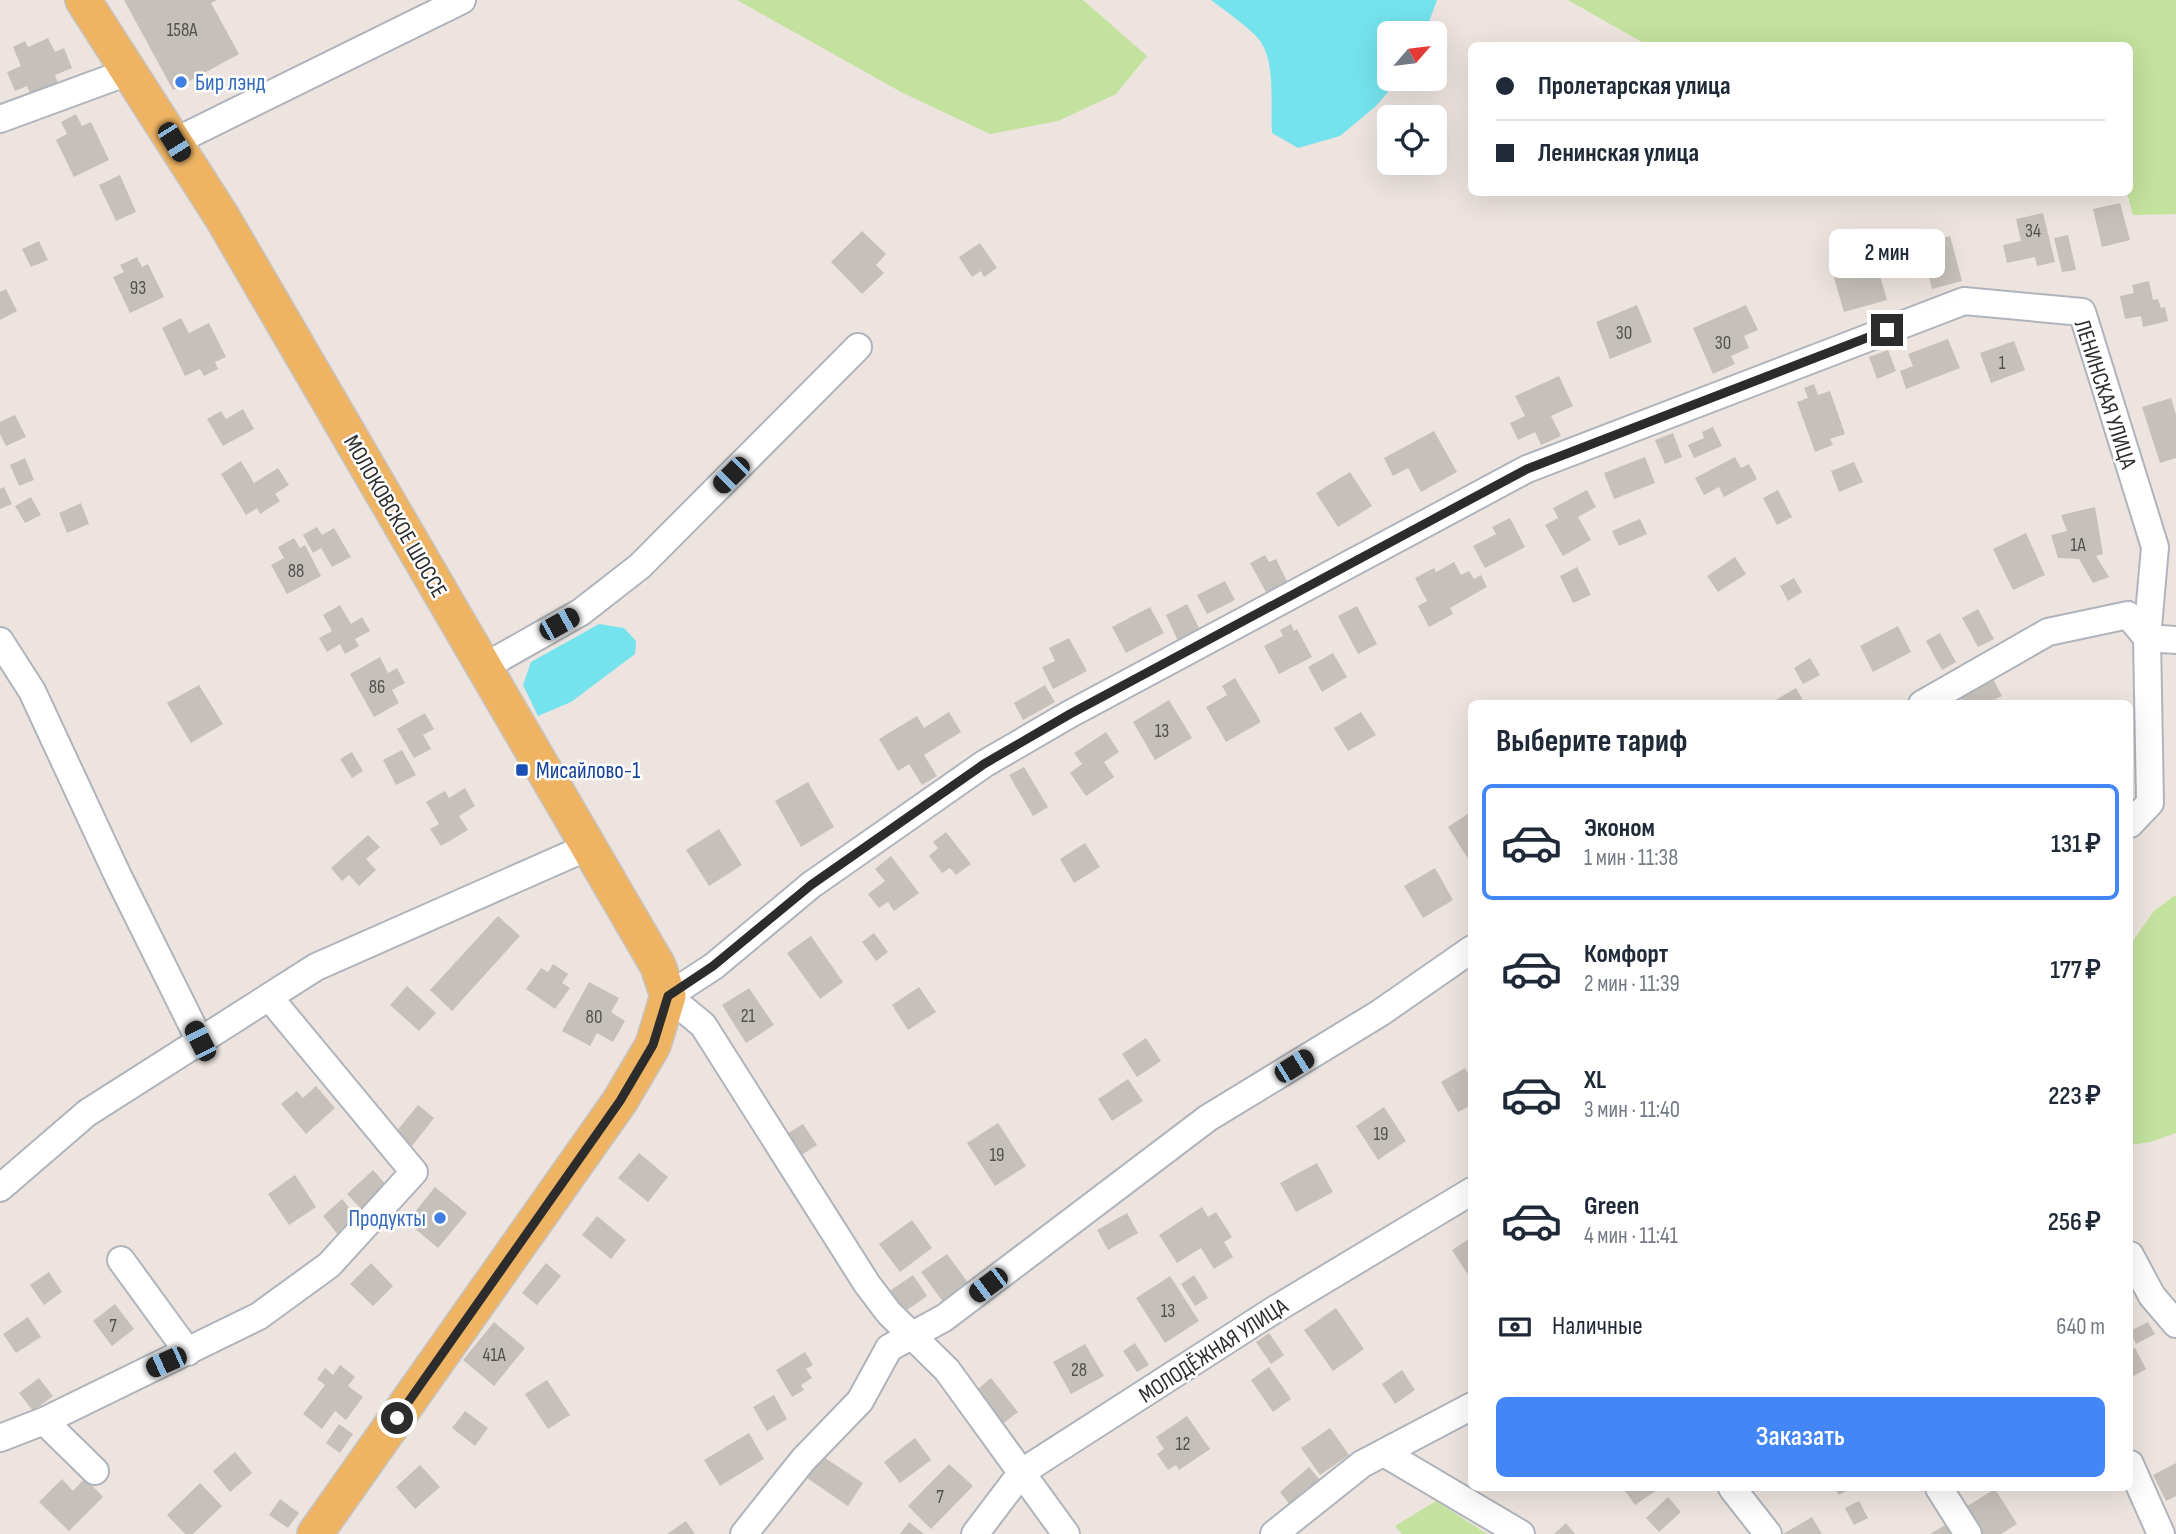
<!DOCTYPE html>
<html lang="ru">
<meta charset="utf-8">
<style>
body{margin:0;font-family:"Sofia Sans Condensed",sans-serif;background:#f6f6f7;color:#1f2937;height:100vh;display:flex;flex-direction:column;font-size:26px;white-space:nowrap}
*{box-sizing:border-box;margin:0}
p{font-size:23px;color:#747a83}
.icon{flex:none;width:38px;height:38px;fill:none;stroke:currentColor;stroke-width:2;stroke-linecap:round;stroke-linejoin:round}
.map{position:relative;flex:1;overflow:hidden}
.details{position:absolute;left:1468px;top:700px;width:665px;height:791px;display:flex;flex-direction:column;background:#fff;border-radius:10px;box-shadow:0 7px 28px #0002}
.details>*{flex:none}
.hud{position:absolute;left:1468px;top:42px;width:665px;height:154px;border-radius:10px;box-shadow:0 7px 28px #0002;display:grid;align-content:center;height:154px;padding:0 28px;background:#fff}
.needle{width:46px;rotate:62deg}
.buttons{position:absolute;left:1377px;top:21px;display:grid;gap:14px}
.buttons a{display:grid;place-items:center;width:70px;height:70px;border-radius:10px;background:#fff;box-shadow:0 7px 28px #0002;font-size:35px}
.end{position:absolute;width:32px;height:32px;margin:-16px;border:9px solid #2c2c2c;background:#fff;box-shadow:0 0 0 4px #fff}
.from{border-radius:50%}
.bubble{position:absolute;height:49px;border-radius:10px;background:#fff;box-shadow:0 7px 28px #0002;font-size:23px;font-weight:600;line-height:49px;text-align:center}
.car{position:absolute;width:21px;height:42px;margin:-21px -10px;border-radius:9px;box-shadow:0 0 5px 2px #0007;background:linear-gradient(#222 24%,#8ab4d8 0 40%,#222 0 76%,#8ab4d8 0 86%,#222 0)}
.hud b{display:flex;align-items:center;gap:24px;height:66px;font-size:26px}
.hud b+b{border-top:2px solid #e0e1e3}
.hud i{width:18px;height:18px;background:#1f2937}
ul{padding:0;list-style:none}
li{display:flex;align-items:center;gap:21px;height:116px;margin:0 14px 10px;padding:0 14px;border:4px solid transparent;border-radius:10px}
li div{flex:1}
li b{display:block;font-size:26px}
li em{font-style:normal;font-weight:600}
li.selected{border-color:#4386f7}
li>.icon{width:63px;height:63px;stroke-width:1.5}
h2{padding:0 28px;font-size:32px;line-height:84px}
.pay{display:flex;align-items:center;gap:18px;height:77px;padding:0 28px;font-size:26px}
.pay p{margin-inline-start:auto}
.cta{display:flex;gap:14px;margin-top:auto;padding:14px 28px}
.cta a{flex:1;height:80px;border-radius:10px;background:#4386f7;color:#fff;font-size:28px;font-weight:600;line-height:80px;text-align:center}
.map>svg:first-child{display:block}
.green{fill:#c2e29d}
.water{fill:#74e3ed}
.building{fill:#c6c0ba}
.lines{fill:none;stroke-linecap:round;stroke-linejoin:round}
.minor-casing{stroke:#afb4bc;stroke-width:30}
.major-casing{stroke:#c4c4c4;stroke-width:38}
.minor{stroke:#fff;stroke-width:26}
.major{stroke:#eeb463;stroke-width:35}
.route{stroke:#2c2c2c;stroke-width:9}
.shop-dot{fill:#3f7fe0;stroke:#fff;stroke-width:2.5}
.transit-dot{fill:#1a4fb4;stroke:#fff;stroke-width:2.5}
.labels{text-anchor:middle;stroke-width:5;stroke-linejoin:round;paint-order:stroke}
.number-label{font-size:19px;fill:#525150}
.shop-label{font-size:23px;fill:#366cbe;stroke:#fff;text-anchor:start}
.street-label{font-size:23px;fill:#2c2c2c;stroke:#fff}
.transit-label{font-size:23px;fill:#164399;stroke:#fff;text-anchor:start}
</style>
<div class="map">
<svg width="2176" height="1534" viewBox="0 0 2176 1534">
<rect width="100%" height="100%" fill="#ede4df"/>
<path class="green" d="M737 0H1083L1147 56 1116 94 1058 121 990 134 901 92Z
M1568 0H2176V214L2133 215 2127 193 2130 192V46L1647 45Z
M2174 896H2176V1133L2150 1142 2130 1145V945L2154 911Z
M1436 1501 1487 1534H1402L1395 1526Z"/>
<path class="water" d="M1211 0H1437L1425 33H1390V79H1399L1376 106 1340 136 1298 148 1272 133C1270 105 1276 66 1261 42 1253 30 1224 10 1211 0Z
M599 624 624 628 636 641 635 654 571 702 538 716 523 685 531 662Z"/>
<path class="building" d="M124 0H217L211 3 239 54 173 90Z
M48 38 55 52 64 48 72 68 55 75 58 83 31 95 27 86 15 91 7 72 21 66 13 47 25 41 28 47Z
M76 114 82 126 91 122 109 160 74 177 56 140 67 134 61 122Z
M120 175 136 212 116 221 99 185Z
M2120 203 2130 240 2102 247 2093 209Z
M2043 213 2055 262 2037 266 2035 257 2007 263 2003 245 2021 241 2016 219Z
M1904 230 1912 258 1890 264 1883 236Z
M862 231 886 254 876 265 884 273 862 294 831 262Z
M2068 235 2076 270 2062 272 2054 238Z
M1950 236 1962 281 1932 289 1920 244Z
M39 241 48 260 31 267 22 249Z
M980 243 997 268 984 277 981 271 972 277 959 257Z
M1873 251 1887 300 1844 312 1830 264Z
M137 257 142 267 148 264 164 297 130 313 113 277 124 272 120 265Z
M2149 281 2153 300 2158 299 2161 308 2165 307 2168 321 2143 327 2141 316 2125 319 2120 296 2134 293 2132 285Z
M6 289 17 311 0 320V292Z
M1637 305 1652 342 1610 359 1596 322Z
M1746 305 1758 330 1744 336 1749 348 1731 356 1735 364 1713 374 1693 328Z
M181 318 189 333 209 323 226 357 215 362 218 369 204 376 200 369 185 376 162 328Z
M1948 339 1960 368 1906 389 1900 371 1913 366 1908 354Z
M2014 341 2025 370 1991 383 1980 353Z
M1888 350 1896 371 1877 379 1869 357Z
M1559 376 1573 406 1551 416 1561 436 1541 445 1535 432 1518 440 1510 423 1525 416 1515 396Z
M1814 384 1818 395 1830 391 1845 434 1830 439 1833 445 1815 452 1797 402 1808 398 1804 388Z
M2171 398 2176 415V458L2160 463 2142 407Z
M243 409 254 429 223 446 207 419 221 411 226 419Z
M15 415 26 437 6 446 0 434V422Z
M1713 427 1722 446 1694 458 1688 445 1704 438 1702 432Z
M1434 431 1457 472 1421 492 1408 468 1393 476 1384 458Z
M1673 433 1682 457 1665 464 1655 440Z
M1645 457 1655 483 1614 499 1604 473Z
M1735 457 1741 468 1749 464 1757 479 1724 497 1719 487 1704 495 1695 478Z
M25 458 34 480 19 486 10 465Z
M241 461 254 483 278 468 289 485 275 494 280 501 260 514 257 508 246 515 221 474Z
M1854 462 1863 482 1839 492 1831 471Z
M1350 472 1372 506 1338 527 1316 493Z
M4 487 12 504 0 509V489Z
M1587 490 1596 507 1578 517 1591 540 1563 556 1545 525 1558 518 1553 508Z
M1778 490 1792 517 1777 525 1763 498Z
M31 497 41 515 25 523 15 506Z
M81 503 89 524 67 533 59 513Z
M2095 507 2103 554 2096 556 2109 577 2093 583 2079 559 2058 558 2051 535 2067 531 2061 515Z
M1510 518 1525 547 1485 568 1473 546 1496 534 1492 527Z
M1640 519 1647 534 1619 546 1612 531Z
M317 527 322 535 334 528 351 557 332 567 321 548 313 553 303 535Z
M2026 533 2045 575 2013 590 1993 549Z
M294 538 300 548 305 545 321 576 287 594 271 565 284 558 278 547Z
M1265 555 1269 562 1276 559 1288 583 1267 594 1250 563Z
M1735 557 1746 574 1718 592 1707 576Z
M1454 562 1461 575 1469 571 1474 579 1481 575 1487 587 1450 608 1453 614 1429 627 1418 606 1427 601 1415 578 1434 568 1436 572Z
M1577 567 1591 595 1573 603 1560 576Z
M1794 578 1802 592 1788 601 1780 586Z
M1225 581 1235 600 1207 614 1197 595Z
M1187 604 1200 630 1178 641 1166 615Z
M340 605 351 624 362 617 370 631 355 639 359 646 345 654 340 644 327 652 319 638 332 631 323 615Z
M1357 606 1377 644 1358 654 1338 616Z
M1150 607 1164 633 1126 653 1112 627Z
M1978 609 1994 639 1978 647 1962 618Z
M1291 624 1294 631 1297 629 1312 657 1279 674 1264 646 1283 636 1280 630Z
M1898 626 1911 652 1873 672 1860 646Z
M1940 633 1956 662 1942 670 1926 641Z
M1069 638 1087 671 1053 689 1042 667 1055 661 1049 648Z
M1333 653 1347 677 1322 692 1308 667Z
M380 657 388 673 397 668 405 683 392 690 399 703 374 717 350 674Z
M1810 658 1820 675 1803 684 1794 668Z
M1235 678 1261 722 1226 742 1206 707 1227 695 1222 686Z
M1993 679 2002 696 1986 704H1964L1960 695Z
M199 685 223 724 191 743 167 703Z
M1045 685 1055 702 1023 720 1014 703Z
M1796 688 1805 704H1780L1777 699Z
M1169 700 1192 738 1155 760 1133 722Z
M949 712 961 732 924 755 937 776 922 785 909 764 898 771 879 739 917 716 924 728Z
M1361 712 1376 735 1348 751 1334 728Z
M425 713 434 729 423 735 431 749 414 758 397 729Z
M1106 732 1119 752 1104 762 1114 777 1086 796 1070 773 1082 764 1074 753Z
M402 750 416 775 396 785 383 760Z
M352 752 363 771 352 778 340 759Z
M1024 767 1048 807 1033 816 1009 775Z
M808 782 834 827 801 847 775 801Z
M465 788 475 806 459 816 468 830 441 846 430 829 439 824 426 802 445 791 449 798Z
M1472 811V865L1448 827Z
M719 829 742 865 709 886 686 850Z
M946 832 971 864 956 875 950 868 942 873 929 856 938 848 933 842Z
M368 835 380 847 366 859 376 870 359 886 349 875 342 881 331 868Z
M1085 843 1100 867 1074 883 1060 859Z
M891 856 919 893 894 911 888 902 879 908 868 894 885 881 875 869Z
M1435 868 1453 900 1423 918 1404 886Z
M498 916 520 936 452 1011 430 990Z
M874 933 888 952 876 961 862 942Z
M811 936 843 982 820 999 787 953Z
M553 964 568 974 562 983 570 988 555 1009 526 989 541 968 548 972Z
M589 982 619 998 611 1012 625 1021 613 1042 597 1033 590 1046 562 1031Z
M407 986 436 1013 419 1031 390 1005Z
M919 987 936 1012 908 1030 892 1005Z
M749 988 774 1025 746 1043 722 1005Z
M1146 1038 1161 1061 1137 1077 1122 1054Z
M1465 1068 1472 1081V1105L1458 1112 1441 1082Z
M1128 1079 1143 1101 1112 1121 1098 1099Z
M316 1086 335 1108 306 1134 281 1104 297 1091 303 1098Z
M418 1105 434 1118 412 1146 396 1132Z
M1384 1107 1406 1141 1378 1160 1356 1126Z
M998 1123 1026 1166 995 1186 967 1143Z
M803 1124 817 1145 800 1156 787 1134Z
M639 1153 668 1177 648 1202 618 1178Z
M1317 1163 1333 1192 1296 1212 1280 1183Z
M373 1170 389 1188 363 1211 347 1194Z
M295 1175 316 1207 289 1225 268 1194Z
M435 1187 467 1213 438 1248 407 1222Z
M342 1199 359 1219 339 1236 323 1216Z
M1202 1207 1208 1217 1216 1212 1232 1237 1224 1242 1233 1257 1214 1269 1201 1248 1177 1263 1159 1235Z
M1127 1213 1138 1233 1108 1250 1097 1230Z
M597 1216 626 1240 611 1259 582 1235Z
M912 1220 932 1248 900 1272 879 1244Z
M1472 1237V1281L1452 1250Z
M947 1254 969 1284 944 1303 921 1272Z
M371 1263 393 1286 373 1306 350 1284Z
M546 1263 561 1276 537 1305 522 1293Z
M49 1272 62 1292 44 1305 30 1285Z
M913 1275 927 1296 900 1315 885 1294Z
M1194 1275 1208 1298 1195 1306 1181 1284Z
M1170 1276 1199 1321 1165 1343 1136 1298Z
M115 1304 134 1329 112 1346 93 1321Z
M1336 1308 1364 1349 1333 1371 1304 1330Z
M28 1317 41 1337 16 1353 3 1334Z
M494 1322 525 1348 494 1386 463 1360Z
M2148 1322 2155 1334 2136 1344 2130 1331Z
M1269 1333 1284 1355 1271 1364 1256 1342Z
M1135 1343 1149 1365 1137 1372 1123 1351Z
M1085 1344 1104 1376 1071 1394 1053 1362Z
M2135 1348 2146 1369 2130 1378V1350Z
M805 1352 813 1365 806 1369 812 1378 801 1385 804 1390 792 1397 776 1370Z
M340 1365 355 1377 348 1386 363 1397 346 1420 335 1411 322 1429 303 1414 325 1385 317 1379 325 1368 333 1375Z
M1269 1367 1291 1399 1273 1412 1251 1380Z
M1402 1370 1415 1390 1395 1404 1382 1384Z
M39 1378 53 1396 33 1411 19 1393Z
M991 1378 1018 1412 1000 1426 974 1392Z
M547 1380 570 1415 548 1429 525 1394Z
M774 1395 787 1419 767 1431 753 1407Z
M465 1411 488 1428 475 1446 452 1428Z
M1187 1416 1210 1449 1179 1470 1176 1465 1168 1470 1157 1454 1164 1449 1156 1437Z
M339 1424 353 1434 340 1453 326 1443Z
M1330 1428 1349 1455 1320 1475 1301 1448Z
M749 1433 764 1459 720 1486 704 1460Z
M915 1438 931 1460 900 1483 884 1462Z
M235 1452 252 1473 230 1492 213 1471Z
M822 1456 863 1483 848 1506 807 1478Z
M2176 1463V1496L2166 1501 2153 1475Z
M949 1464 973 1486 931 1529 908 1506Z
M420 1465 440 1487 415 1509 396 1487Z
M1309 1467 1320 1480 1290 1505 1280 1492Z
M85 1478 103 1497 69 1531 39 1502 62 1479 73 1491Z
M200 1483 222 1506 193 1534H185L167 1515Z
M1623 1488H1660L1635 1505Z
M1834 1488H1852L1839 1495Z
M1995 1489 2017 1524 2001 1534H1980L1964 1508Z
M1668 1497 1681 1512 1659 1532 1646 1518Z
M280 1499 299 1513 288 1528 269 1515Z
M1859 1501 1868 1518 1854 1525 1845 1508Z
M1812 1517 1822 1534H1783Z
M686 1521 695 1534H667Z
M909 1522 924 1534H900Z
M1566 1523 1575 1534H1554Z
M1945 1525 1951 1534H1930Z"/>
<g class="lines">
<g class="minor-casing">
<path id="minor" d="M0 119 128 72
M174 142 462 0
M0 641 32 691 118 876 200 1041
M484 667 581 612 640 566 858 347
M1922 704 2048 632 2128 615 2147 638 2176 640
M0 1188 87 1113 316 967 590 846
M2130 1255 2152 1296 2176 1324
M121 1260 188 1352
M44 1421 95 1471
M0 1438 44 1421 259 1316 329 1265 414 1172 269 997
M1384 1453 1521 1534
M2130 1464 2161 1534
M1732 1488 1768 1534
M1939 1488 1968 1534
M744 1534 803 1460 860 1401 889 1348 944 1318 1208 1118 1380 1013 1472 949
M975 1534 1022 1472 1274 1310 1472 1191
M1066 1534 947 1370 889 1313 867 1284 703 1025 668 996 714 966 811 885 984 764 1070 714 1527 469 1964 301 2082 312 2155 547 2147 638 2150 803 2130 824
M1274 1534 1362 1464 1472 1406"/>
</g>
<g class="major-casing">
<path id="major" d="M83 0 222 217 658 966 668 996 653 1045 620 1101 315 1534"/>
</g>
<use href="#minor" class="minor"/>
<use href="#major" class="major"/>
</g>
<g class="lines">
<path class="route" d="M397 1418 620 1101 653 1045 668 996 713 966 811 885 984 764 1070 714 1527 469 1887 330"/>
</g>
<g class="shop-dot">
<circle cx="181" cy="82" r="7"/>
<circle cx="440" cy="1218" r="7"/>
</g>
<rect class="transit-dot" x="515" y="763" width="14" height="14" rx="3.5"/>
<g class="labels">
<g class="number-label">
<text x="182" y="36">158А</text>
<text x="2033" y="237">34</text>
<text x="138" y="294">93</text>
<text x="1624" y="339">30</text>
<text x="1723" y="349">30</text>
<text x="2002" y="369">1</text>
<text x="2078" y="551">1А</text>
<text x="296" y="577">88</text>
<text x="377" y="693">86</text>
<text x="1162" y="737">13</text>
<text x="748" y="1022">21</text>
<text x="594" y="1023">80</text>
<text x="1381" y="1140">19</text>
<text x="997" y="1161">19</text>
<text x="1168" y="1317">13</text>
<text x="113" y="1332">7</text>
<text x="494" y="1361">41А</text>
<text x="1079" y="1376">28</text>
<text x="1183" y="1450">12</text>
<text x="940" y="1503">7</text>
</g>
<g class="shop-label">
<text x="195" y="90">Бир лэнд</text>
<text x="426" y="1226" text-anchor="end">Продукты</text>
</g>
<g class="street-label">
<text transform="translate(2106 394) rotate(72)" y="8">ЛЕНИНСКАЯ УЛИЦА</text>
<text transform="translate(396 516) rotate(60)" y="8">МОЛОКОВСКОЕ ШОССЕ</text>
<text transform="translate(1213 1350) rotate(-33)" y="8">МОЛОДЁЖНАЯ УЛИЦА</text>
</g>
<g class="transit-label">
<text x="536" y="778">Мисайлово-1</text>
</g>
</g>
</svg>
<div class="buttons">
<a><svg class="needle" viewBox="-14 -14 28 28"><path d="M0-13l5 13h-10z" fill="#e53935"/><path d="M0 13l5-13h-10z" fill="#747a83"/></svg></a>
<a><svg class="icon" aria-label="locate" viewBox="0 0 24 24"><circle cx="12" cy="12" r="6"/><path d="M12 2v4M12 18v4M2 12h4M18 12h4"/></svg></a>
</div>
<i class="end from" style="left:397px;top:1418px"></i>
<i class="end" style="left:1887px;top:330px"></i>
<div class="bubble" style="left:1829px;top:229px;width:116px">2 мин</div>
<i class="car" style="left:174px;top:142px;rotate:148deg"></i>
<i class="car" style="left:731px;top:475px;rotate:225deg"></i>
<i class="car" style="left:559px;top:624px;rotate:61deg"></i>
<i class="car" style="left:200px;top:1041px;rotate:333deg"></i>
<i class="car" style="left:1294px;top:1066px;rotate:58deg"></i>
<i class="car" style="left:988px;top:1285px;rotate:233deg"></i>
<i class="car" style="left:166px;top:1362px;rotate:246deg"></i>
<div class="hud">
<b><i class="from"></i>Пролетарская улица</b>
<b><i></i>Ленинская улица</b>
</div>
<section class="details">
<h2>Выберите тариф</h2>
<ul>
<li class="selected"><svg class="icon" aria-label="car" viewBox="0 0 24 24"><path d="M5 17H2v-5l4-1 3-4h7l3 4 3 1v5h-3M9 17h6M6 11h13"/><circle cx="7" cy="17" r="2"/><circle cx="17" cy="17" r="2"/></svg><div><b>Эконом</b><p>1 мин · 11:38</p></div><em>131 ₽</em></li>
<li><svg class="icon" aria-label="car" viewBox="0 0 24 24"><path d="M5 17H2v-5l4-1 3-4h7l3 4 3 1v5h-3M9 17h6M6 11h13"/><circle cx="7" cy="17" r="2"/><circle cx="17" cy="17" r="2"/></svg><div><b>Комфорт</b><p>2 мин · 11:39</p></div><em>177 ₽</em></li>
<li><svg class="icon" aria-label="car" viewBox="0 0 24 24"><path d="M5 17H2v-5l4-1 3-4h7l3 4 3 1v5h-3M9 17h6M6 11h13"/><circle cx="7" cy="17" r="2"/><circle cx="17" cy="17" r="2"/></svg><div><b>XL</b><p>3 мин · 11:40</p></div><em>223 ₽</em></li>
<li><svg class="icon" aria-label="car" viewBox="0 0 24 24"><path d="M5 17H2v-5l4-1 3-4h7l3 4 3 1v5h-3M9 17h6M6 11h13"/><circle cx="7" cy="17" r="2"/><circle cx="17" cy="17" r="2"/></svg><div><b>Green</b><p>4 мин · 11:41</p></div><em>256 ₽</em></li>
</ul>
<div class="pay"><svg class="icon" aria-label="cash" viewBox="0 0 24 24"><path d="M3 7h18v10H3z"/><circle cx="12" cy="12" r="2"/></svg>Наличные<p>640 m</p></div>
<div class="cta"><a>Заказать</a></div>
</section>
</div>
